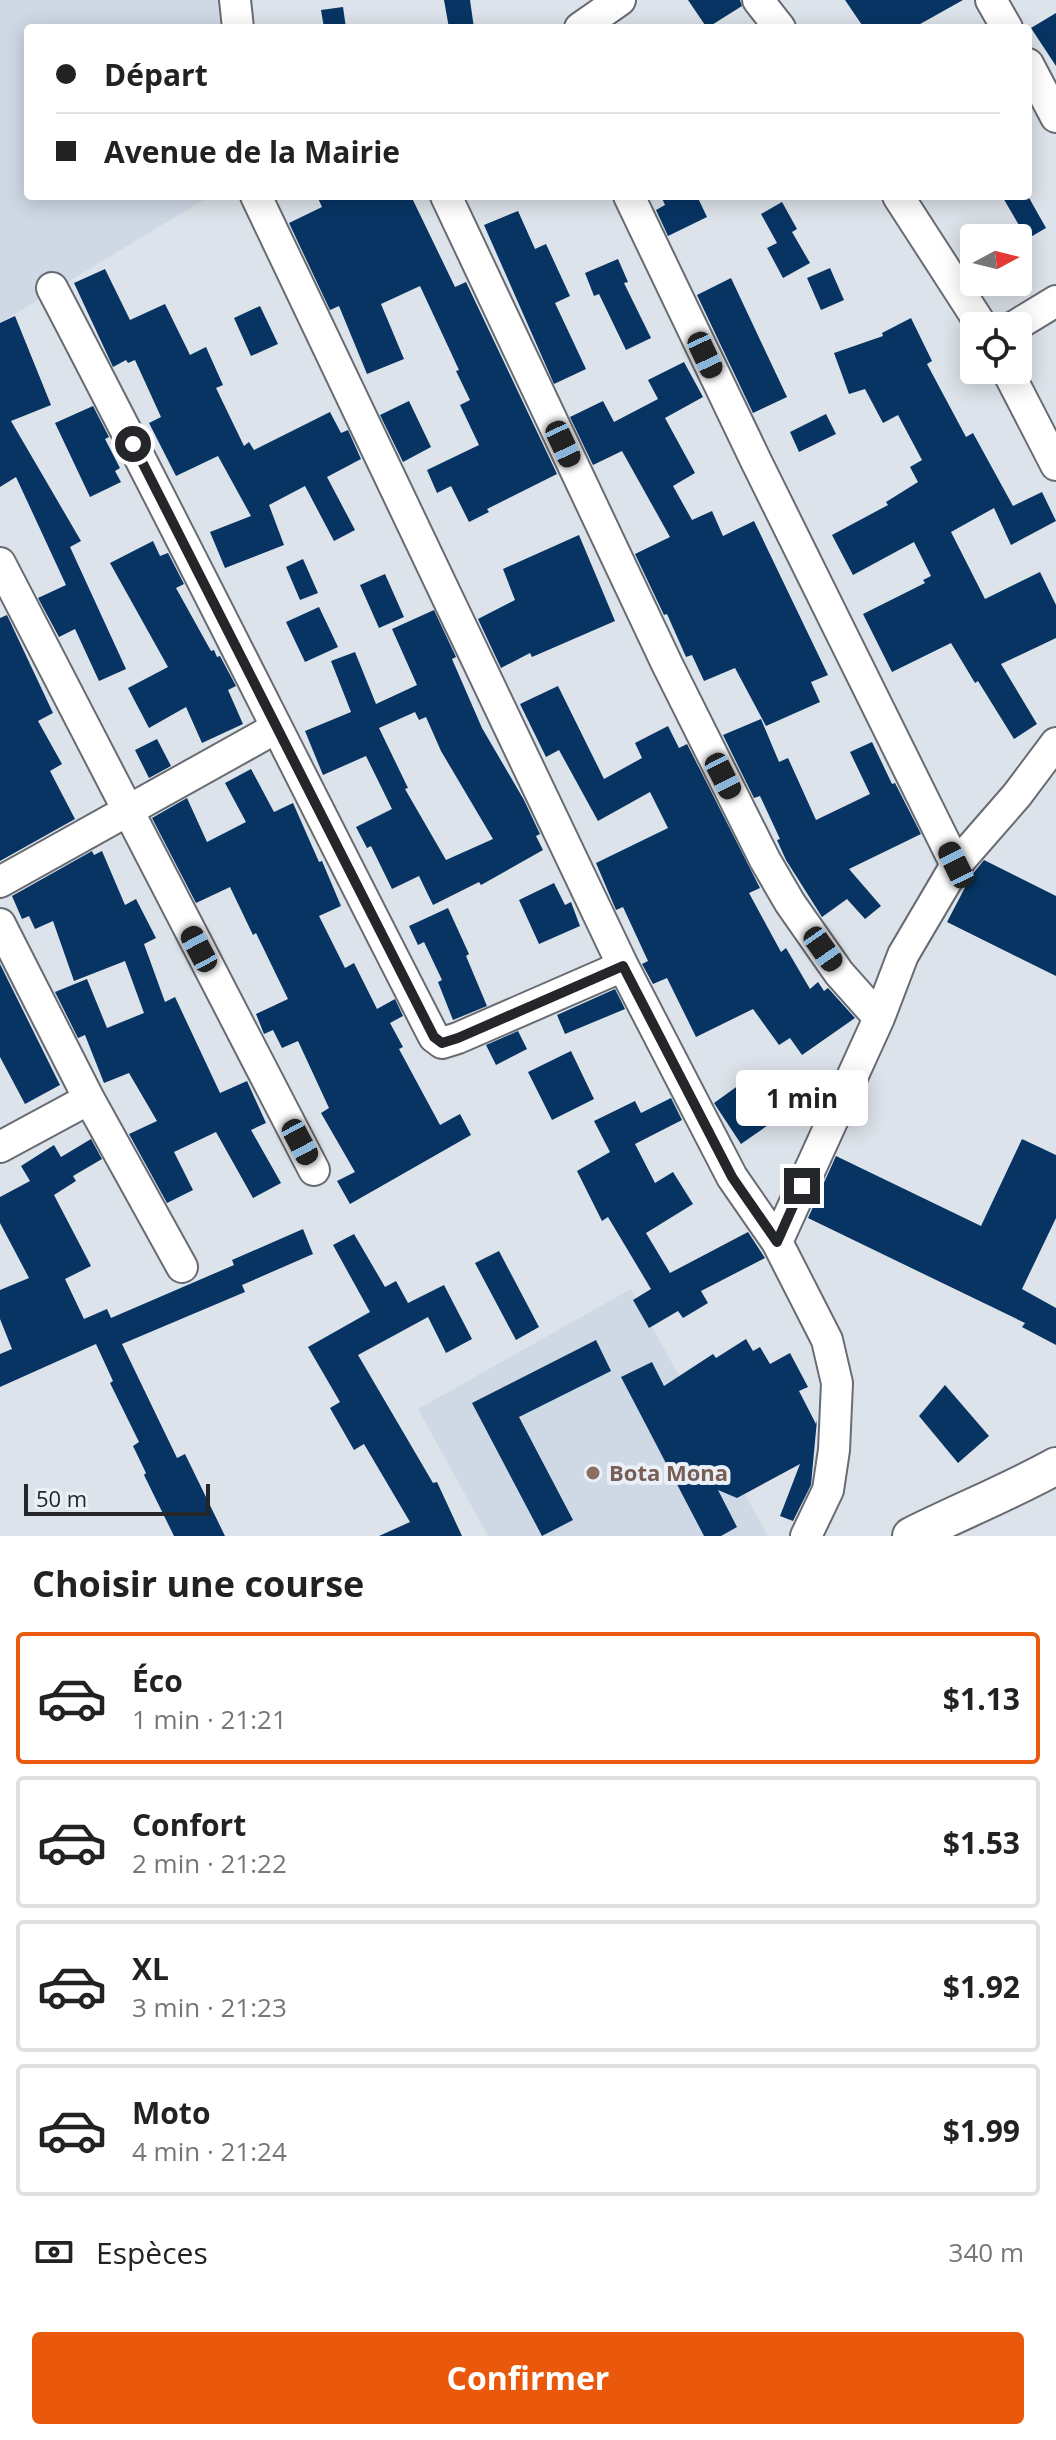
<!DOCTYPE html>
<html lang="fr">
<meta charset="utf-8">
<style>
body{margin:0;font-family:"Open Sans",sans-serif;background:#f6f6f6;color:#222;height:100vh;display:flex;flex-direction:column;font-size:30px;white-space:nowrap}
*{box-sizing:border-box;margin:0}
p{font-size:26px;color:#767676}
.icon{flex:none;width:44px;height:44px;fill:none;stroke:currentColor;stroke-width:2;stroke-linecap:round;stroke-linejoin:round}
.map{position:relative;height:1536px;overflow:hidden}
.drawer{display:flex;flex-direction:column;background:#fff;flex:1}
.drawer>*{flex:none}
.guide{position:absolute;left:24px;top:24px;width:1008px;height:176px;border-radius:8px;box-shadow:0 4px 20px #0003;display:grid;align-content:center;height:176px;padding:0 32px;background:#fff}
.needle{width:52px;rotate:83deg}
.fabs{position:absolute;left:960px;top:224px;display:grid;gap:16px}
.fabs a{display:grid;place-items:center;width:72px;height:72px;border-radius:8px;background:#fff;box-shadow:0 4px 20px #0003;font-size:40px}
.scale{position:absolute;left:24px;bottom:20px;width:186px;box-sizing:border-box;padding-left:8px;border:4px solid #242629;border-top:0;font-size:22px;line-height:28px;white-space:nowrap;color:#242629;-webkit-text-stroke:6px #eaf0f7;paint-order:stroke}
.end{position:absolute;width:36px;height:36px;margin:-18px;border:10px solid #242629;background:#fff;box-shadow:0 0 0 4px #fff}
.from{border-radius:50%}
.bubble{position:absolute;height:56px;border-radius:8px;background:#fff;box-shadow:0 4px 20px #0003;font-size:26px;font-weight:700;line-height:56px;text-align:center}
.car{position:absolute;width:24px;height:48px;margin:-24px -12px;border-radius:10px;box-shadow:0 0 6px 2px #0007;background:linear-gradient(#222 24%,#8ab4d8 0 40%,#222 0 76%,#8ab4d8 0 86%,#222 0)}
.guide b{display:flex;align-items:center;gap:28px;height:76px;font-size:30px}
.guide b+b{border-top:2px solid #e0e0e0}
.guide i{width:20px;height:20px;background:#222}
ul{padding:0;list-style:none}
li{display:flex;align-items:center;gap:24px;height:132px;margin:0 16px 12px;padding:0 16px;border:4px solid #e0e0e0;border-radius:8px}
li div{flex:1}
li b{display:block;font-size:30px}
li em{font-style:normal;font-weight:700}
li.selected{border-color:#ea580c}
li>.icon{width:72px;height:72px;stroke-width:1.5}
h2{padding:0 32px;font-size:36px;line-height:96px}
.pay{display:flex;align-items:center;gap:20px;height:88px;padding:0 32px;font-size:30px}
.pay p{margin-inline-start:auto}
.primary-button{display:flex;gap:16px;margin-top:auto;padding:16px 32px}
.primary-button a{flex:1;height:92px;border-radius:8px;background:#ea580c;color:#fff;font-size:32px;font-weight:700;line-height:92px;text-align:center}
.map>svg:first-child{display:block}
.built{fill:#cfd8e5}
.building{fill:#073463;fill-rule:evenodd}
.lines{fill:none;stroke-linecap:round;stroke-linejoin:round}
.minor-casing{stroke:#686c72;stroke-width:34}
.tertiary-casing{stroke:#686c72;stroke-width:40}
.minor{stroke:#fff;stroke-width:30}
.tertiary{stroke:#fff;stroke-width:36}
.route{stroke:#242629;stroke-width:10}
.education-dot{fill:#8d6e63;stroke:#eaf0f7;stroke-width:3}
.labels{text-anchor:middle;stroke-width:8;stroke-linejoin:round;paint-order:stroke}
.education-label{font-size:22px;font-weight:bold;fill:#785e54;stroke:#eaf0f7;text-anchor:start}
</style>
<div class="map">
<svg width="1056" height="1536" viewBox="0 0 1056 1536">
<rect width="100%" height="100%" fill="#dde3ea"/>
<path class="built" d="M0 0H232L235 28H28V196H210L0 323Z
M631 1289 768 1536H488L418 1409Z"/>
<path class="building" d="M444 0H470L474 28H449Z
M688 0H740L742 6 707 28Z
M845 0H963L913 28H864Z
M343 7 346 28H324L321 10Z
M1056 13V66L1031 28Z
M317 196H411L455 287 466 282 557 474 487 509 489 512 469 522 451 486 437 493 427 470 479 445 460 405 470 400 456 371 459 370 420 286 381 304 404 359 367 374 339 306 330 310 289 223 322 207Z
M661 196H697L707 217 668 236 656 210 665 205Z
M1002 196H1028L1046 228 1027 239Z
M782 202 797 229 792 232 810 263 783 278 767 248 777 243 761 214Z
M518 211 535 249 546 244 570 296 555 303 586 369 554 384 484 225Z
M618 259 628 282 624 283 651 338 626 350 599 294 594 296 585 273Z
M830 268 844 300 821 310 807 278Z
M105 269 130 320 165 304 190 355 206 347 223 385 216 388 244 446 249 442 254 450 330 412 341 433 348 430 361 459 327 477 355 530 334 541 305 486 269 505 284 545 225 568 210 532 251 516 218 456 176 476 149 423 161 417 135 360 128 363 126 360 113 367 74 283Z
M731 278 787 397 753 413 697 295Z
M260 306 278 344 251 356 234 318Z
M15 316 51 405 11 421 81 541 70 547 126 669 99 681 75 629 59 637 38 598 66 585 16 477 0 487V323Z
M911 318 932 361 927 364 966 437 973 433 1013 506 1042 492 1056 521 1011 545 994 508 951 532 985 599 1040 572 1056 605V638L1001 664 1037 724 1014 739 978 681 975 683 951 643 892 672 863 614 925 583 923 580 931 576 914 542 853 575 832 535 888 505 886 502 918 482 910 467 922 460 898 415 883 423 865 389 849 394 834 353 883 336 882 333Z
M684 362 703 397 665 418 695 473 673 486 692 520 712 511 723 536 754 521 828 675 811 682 820 702 766 726 735 668 704 681 692 655 686 657 667 614 664 615 635 554 670 537 622 451 593 465 570 417 603 401 614 422 658 399 648 380Z
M409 401 431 447 403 462 380 415Z
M93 406 109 437 105 439 120 468 115 471 121 482 90 497 55 423Z
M826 414 836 434 799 452 790 432Z
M579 535 615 621 532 657 530 653 501 668 478 619 515 600 503 569Z
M153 541 160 556 168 553 184 584 176 588 211 651 214 650 217 657 220 656 236 686 228 690 243 724 202 743 186 707 149 728 128 688 168 667 110 563Z
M303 559 318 593 300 600 286 567Z
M385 574 404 617 379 628 360 585Z
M319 607 338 647 305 662 286 622Z
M434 610 456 657 452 659 482 728 524 800 540 834 536 836 543 850 481 885 479 882 433 905 419 876 392 889 371 846 367 848 356 827 392 809 366 756 323 775 305 731 351 712 331 661 355 652 376 704 417 685 392 629ZM415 712 419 720 426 717 441 751 493 839 446 860 405 789 408 788 379 728Z
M7 615 53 713 38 721 62 764 50 771 75 819 0 861V618Z
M558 686 604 779 642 758 635 743 668 726 679 748 687 744 760 888 749 893 781 952 786 948 810 989 818 982 824 991 828 988 855 1018 802 1055 790 1038 779 1045 753 1009 696 1037 667 978 653 984 642 964 648 961 623 907 616 910 596 863 668 828 650 792 598 821 559 750 546 757 520 704Z
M761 719 779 762 788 758 816 820 870 794 850 752 872 742 892 784 895 783 921 834 849 869 881 906 865 919 847 899 822 917 786 860 777 840 780 839 760 796 754 798 723 735Z
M157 739 171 766 149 778 135 750Z
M251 769 274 812 293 803 319 862 322 861 341 906 319 916 345 968 354 963 377 1009 395 999 403 1016 390 1023 403 1047 399 1049 440 1125 460 1114 471 1135 350 1204 337 1181 355 1172 321 1113 329 1108 298 1041 282 1048 273 1030 264 1034 256 1014 288 999 256 933 253 935 230 887 196 903 152 818 187 798 207 842 246 822 225 783Z
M92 851 94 855 102 851 125 905 136 899 156 938 144 944 165 1002 175 997 220 1093 247 1081 266 1123 251 1130 281 1183 253 1198 216 1132 174 1152 193 1190 167 1203 129 1134 157 1121 129 1073 104 1083 85 1035 78 1038 55 992 87 979 107 1028 144 1013 125 961 74 981 53 921 35 929 29 916 22 919 12 896Z
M984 860 1056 896V976L947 922 971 876Z
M554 883 565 905 571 902 580 926 539 944 519 900Z
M448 908 469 954 466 956 487 1006 453 1020 438 982 442 980 424 942 418 945 409 926Z
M0 964 60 1085 25 1104 0 1057Z
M615 989 625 1009 565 1034 557 1015Z
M518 1031 527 1049 496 1065 486 1045Z
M571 1051 594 1099 552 1120 528 1072Z
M746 1080 774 1121 741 1144 714 1103Z
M671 1098 682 1120 635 1144 655 1183 673 1172 693 1204 646 1233 670 1273 748 1232 765 1258 701 1291 708 1303 683 1318 678 1311 649 1328 633 1300 651 1289 608 1217 602 1221 577 1171 610 1152 594 1121 635 1101 641 1113Z
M91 1139 102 1159 73 1176 76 1181 54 1195 91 1266 65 1279 84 1319 107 1309 111 1318 234 1265 232 1260 303 1229 313 1254 242 1285 245 1292 122 1344 177 1458 185 1454 225 1536H174L144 1475 146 1473 133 1446 139 1442 110 1383 113 1381 96 1344 0 1387V1354L12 1349 0 1319V1290L29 1278 0 1223V1197L30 1181 21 1166 54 1145 61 1157Z
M1022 1139 1056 1155V1218L1022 1289 1056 1308V1345L1022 1327 1025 1323 808 1218 836 1156 981 1226Z
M354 1234 385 1287 396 1281 408 1303 444 1285 472 1339 446 1353 428 1317 358 1355 433 1483 437 1482 462 1536H379L410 1522 364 1444 354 1450 330 1408 340 1402 308 1347 370 1312 333 1245Z
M499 1251 539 1327 516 1340 475 1263Z
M746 1339 753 1351 760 1347 770 1364 790 1353 808 1387 799 1391 816 1424 817 1420 811 1485 793 1521 780 1516 800 1464 737 1498 718 1490 737 1527 721 1536H704L621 1377 652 1362 664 1386 713 1354 716 1358Z
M596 1340 611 1371 519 1417 573 1520 542 1536 472 1403Z
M945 1385 989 1436 958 1463 919 1416Z"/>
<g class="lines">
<g class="minor-casing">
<path id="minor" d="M235 0 238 28
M758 0 780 28
M991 0 1007 28
M580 28 620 0
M1028 64 1056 117
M256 196 623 966 732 1177 777 1242 827 1340 837 1383 834 1450 828 1490 806 1536
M446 196 667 664 765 860 790 903 839 973 879 1018
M629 196 756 461 956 865
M898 196 982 326
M52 288C182 536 306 788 434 1037L442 1043 458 1038 623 966
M1015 326 1056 301
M1007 370 1056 465
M0 563 314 1170
M0 882 276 728
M0 924 89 1099 182 1267
M0 1147 89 1099
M777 1242 879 1018 903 955 956 865 1017 795 1056 743"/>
</g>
<g class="tertiary-casing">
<path id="tertiary" d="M911 1536C959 1512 1009 1492 1056 1466"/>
</g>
<use href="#minor" class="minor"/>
<use href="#tertiary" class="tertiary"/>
</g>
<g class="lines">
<path class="route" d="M133 444 434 1037 442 1043 458 1038 623 966 732 1177 777 1242 802 1186"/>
</g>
<circle class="education-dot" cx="593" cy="1473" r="8"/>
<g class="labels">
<g class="education-label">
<text x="609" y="1481">Bota Mona</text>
</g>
</g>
</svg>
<div class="fabs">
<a><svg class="needle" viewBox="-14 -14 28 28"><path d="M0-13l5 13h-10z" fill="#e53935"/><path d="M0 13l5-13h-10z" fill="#767676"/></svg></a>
<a><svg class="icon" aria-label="locate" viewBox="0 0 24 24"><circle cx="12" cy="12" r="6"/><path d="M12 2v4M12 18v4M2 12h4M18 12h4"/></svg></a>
</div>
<div class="scale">50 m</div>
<i class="end from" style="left:133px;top:444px"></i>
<i class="end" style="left:802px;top:1186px"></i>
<div class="bubble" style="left:736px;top:1070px;width:132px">1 min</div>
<i class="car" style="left:705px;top:355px;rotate:155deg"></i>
<i class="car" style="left:563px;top:444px;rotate:155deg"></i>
<i class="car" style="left:723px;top:776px;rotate:153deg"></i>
<i class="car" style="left:956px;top:865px;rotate:334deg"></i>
<i class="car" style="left:199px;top:949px;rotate:332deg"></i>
<i class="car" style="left:823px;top:949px;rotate:145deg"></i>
<i class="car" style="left:300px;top:1142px;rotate:152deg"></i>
<div class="guide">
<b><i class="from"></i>Départ</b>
<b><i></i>Avenue de la Mairie</b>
</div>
</div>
<section class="drawer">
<h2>Choisir une course</h2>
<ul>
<li class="selected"><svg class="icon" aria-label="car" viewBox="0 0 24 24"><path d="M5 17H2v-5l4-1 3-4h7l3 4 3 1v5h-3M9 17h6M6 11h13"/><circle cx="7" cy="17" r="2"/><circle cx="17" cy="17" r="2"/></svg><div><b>Éco</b><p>1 min · 21:21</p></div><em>$1.13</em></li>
<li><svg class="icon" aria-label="car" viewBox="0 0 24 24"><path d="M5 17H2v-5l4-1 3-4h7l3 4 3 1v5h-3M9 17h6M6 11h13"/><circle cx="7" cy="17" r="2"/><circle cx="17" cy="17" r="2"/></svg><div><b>Confort</b><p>2 min · 21:22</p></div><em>$1.53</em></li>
<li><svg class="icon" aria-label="car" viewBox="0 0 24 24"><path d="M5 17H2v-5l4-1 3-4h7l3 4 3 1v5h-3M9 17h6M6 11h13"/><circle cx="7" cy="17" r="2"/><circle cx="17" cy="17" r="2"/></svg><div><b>XL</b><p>3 min · 21:23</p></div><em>$1.92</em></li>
<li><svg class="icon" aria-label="car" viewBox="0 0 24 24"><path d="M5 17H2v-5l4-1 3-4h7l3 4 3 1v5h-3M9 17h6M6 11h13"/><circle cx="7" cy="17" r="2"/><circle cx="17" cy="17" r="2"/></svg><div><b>Moto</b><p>4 min · 21:24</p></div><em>$1.99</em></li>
</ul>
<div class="pay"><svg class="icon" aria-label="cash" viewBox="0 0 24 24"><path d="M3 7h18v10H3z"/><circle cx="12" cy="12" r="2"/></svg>Espèces<p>340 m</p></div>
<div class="primary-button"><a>Confirmer</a></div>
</section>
